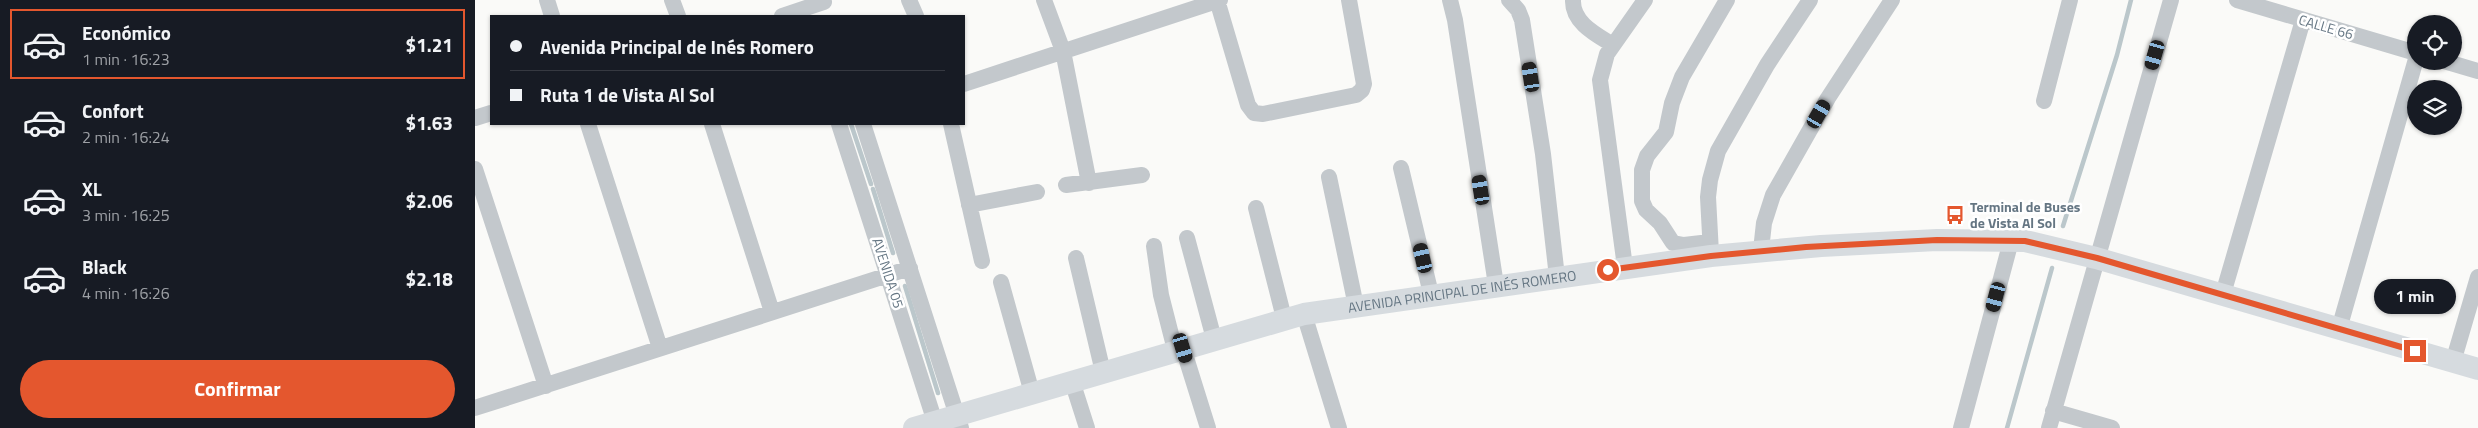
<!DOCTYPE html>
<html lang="es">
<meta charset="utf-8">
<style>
body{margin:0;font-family:"Titillium Web",sans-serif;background:#20242c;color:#f1f3f6;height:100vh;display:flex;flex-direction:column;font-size:19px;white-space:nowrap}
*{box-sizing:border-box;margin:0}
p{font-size:16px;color:#9ea1a6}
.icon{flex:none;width:28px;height:28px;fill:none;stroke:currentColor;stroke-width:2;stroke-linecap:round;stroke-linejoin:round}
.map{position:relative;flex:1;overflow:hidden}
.details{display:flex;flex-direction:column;background:#171b24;width:475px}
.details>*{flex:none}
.hud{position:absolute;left:15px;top:15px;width:475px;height:110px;border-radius:0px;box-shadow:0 1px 4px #0004;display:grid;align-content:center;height:110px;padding:0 20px;background:#171b24}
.fabs{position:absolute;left:1932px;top:15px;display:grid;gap:10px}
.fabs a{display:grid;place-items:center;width:55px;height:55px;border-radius:50%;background:#171b24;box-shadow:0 1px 4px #0004;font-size:25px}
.end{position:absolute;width:22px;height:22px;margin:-11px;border:6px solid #e4572e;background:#fff;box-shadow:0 0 0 2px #fff}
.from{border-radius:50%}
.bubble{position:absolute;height:35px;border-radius:18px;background:#171b24;box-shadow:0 1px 4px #0004;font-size:16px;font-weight:700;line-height:35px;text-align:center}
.car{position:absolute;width:15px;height:30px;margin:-15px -8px;border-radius:6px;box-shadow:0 0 4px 1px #0007;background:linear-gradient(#222 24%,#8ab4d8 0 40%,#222 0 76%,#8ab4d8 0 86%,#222 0)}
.hud b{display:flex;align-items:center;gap:18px;height:48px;font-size:19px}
.hud b+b{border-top:1px solid #363941}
.hud i{width:12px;height:12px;background:#f1f3f6}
ul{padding:9px 0 0;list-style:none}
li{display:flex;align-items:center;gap:15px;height:70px;margin:0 10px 8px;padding:0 10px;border:2px solid transparent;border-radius:0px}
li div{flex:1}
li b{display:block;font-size:19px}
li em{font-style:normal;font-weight:700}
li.selected{border-color:#e4572e}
li>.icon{width:45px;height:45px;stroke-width:1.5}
.primary-button{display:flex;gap:10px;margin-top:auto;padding:10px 20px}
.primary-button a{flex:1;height:58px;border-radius:30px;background:#e4572e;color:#fff;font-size:20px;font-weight:700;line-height:58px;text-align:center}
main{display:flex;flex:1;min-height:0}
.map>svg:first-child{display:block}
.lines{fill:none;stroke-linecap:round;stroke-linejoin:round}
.stream{stroke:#bbc7cb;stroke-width:4.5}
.street{stroke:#c3c8cc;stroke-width:16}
.secondary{stroke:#d6dbdf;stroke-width:22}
.route{stroke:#e4572e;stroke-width:6}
.labels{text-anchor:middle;stroke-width:5;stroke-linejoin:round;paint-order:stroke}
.street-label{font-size:14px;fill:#657683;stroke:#fff}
.poi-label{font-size:14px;font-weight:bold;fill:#657683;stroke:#fff;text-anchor:start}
</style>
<main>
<section class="details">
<ul>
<li class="selected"><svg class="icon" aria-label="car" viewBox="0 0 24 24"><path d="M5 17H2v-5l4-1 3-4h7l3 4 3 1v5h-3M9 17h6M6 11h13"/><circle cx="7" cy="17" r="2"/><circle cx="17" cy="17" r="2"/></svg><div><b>Económico</b><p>1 min · 16:23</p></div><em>$1.21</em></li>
<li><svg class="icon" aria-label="car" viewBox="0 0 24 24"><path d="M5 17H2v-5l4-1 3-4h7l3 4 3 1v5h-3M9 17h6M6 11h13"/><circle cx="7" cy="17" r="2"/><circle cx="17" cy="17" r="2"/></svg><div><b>Confort</b><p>2 min · 16:24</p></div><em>$1.63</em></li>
<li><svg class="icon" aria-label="car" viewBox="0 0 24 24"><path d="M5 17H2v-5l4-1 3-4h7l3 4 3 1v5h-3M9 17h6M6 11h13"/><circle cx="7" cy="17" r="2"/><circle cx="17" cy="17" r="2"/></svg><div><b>XL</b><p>3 min · 16:25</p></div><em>$2.06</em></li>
<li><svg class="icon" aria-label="car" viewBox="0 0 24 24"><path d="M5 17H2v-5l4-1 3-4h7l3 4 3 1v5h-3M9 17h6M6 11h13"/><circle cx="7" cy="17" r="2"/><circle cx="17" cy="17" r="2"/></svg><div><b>Black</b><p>4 min · 16:26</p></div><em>$2.18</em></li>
</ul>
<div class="primary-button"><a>Confirmar</a></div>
</section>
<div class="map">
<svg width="2003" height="428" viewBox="0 0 2003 428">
<rect width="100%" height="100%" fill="#fafaf8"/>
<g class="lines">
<path class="stream" d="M376 124 396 184
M398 189 418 253
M1588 226 1642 55 1656 0
M430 286 463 393
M1532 428 1577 268"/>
<path class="street" d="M72 0 77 16
M197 0 203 16
M434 0 441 16
M569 0 588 51 614 183
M742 0 773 105 779 113 788 114 881 95 887 90 889 84 874 0
M975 0 980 20 1021 285
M1034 0 1043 10 1047 20 1068 154 1082 277
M1098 0C1097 23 1122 35 1138 45
M1762 0 1941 53
M307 16 349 2
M1969 61 2003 71
M489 84 745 0
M1569 101 1595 0
M0 118 16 113
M113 124 185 348
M237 124 297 312
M364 124 460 422
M388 124 486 428
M476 124 507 261
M926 168 956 294
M0 169 71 386
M854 177 881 306
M591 185 667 175
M494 205 562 192
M781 208 809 318
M712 238 739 339
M1235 242 1209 245 1198 243 1185 223 1171 210 1167 201V170L1172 156 1191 132 1197 103 1207 77 1252 0
M679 246 686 295 700 350
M1286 250 1289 223 1298 195 1353 98 1417 0
M1236 253 1233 197 1235 180 1243 151 1292 65 1335 0
M601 258 628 372
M1150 267 1125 80 1132 54 1170 0
M526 282 557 393
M1748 294 1828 20
M829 314 864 428
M1864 329 1941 59
M708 348 733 428
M1978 362 2003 277
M597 381 612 428
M0 408 435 268
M1578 411 1637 428
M1486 428 1536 241
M1574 428 1696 0"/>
<path class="secondary" id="s1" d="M439 428 829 314 1236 256 1346 246 1462 240 1550 241 1621 258 2003 369"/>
</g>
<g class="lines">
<path class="route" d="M1133 270 1236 256 1331 247 1462 240 1550 241 1622 258 1940 351"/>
</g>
<defs>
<g id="bus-bare" transform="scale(1.5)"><path d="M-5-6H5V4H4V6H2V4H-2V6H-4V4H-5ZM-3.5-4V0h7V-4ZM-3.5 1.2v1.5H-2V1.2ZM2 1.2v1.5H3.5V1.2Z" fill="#e4572e" stroke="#fff" stroke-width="2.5" paint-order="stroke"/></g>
</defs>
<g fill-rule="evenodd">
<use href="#bus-bare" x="1480" y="215"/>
</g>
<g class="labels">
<g class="street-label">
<text transform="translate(1851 27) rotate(16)" y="5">CALLE 66</text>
<text transform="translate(413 273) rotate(72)" y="5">AVENIDA 05</text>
<text dy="5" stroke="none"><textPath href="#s1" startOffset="566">AVENIDA PRINCIPAL DE INÉS ROMERO</textPath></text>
</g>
<g class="poi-label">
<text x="1495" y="212">Terminal de Buses<tspan x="1495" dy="16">de Vista Al Sol</tspan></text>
</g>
</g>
</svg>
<div class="fabs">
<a><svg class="icon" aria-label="locate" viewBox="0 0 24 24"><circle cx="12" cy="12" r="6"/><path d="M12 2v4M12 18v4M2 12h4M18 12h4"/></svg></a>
<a><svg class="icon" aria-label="layers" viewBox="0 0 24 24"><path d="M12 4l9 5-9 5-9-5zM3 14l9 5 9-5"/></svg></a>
</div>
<i class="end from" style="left:1133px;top:270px"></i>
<i class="end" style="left:1940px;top:351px"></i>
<div class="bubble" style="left:1899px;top:279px;width:82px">1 min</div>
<i class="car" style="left:1680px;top:55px;rotate:196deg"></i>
<i class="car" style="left:1056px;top:77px;rotate:351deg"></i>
<i class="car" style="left:1344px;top:114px;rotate:30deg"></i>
<i class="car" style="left:1006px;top:190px;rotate:351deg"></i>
<i class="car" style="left:948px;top:258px;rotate:347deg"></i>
<i class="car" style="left:1521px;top:297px;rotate:195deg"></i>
<i class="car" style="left:708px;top:348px;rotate:163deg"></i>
<div class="hud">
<b><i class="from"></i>Avenida Principal de Inés Romero</b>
<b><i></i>Ruta 1 de Vista Al Sol</b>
</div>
</div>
</main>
